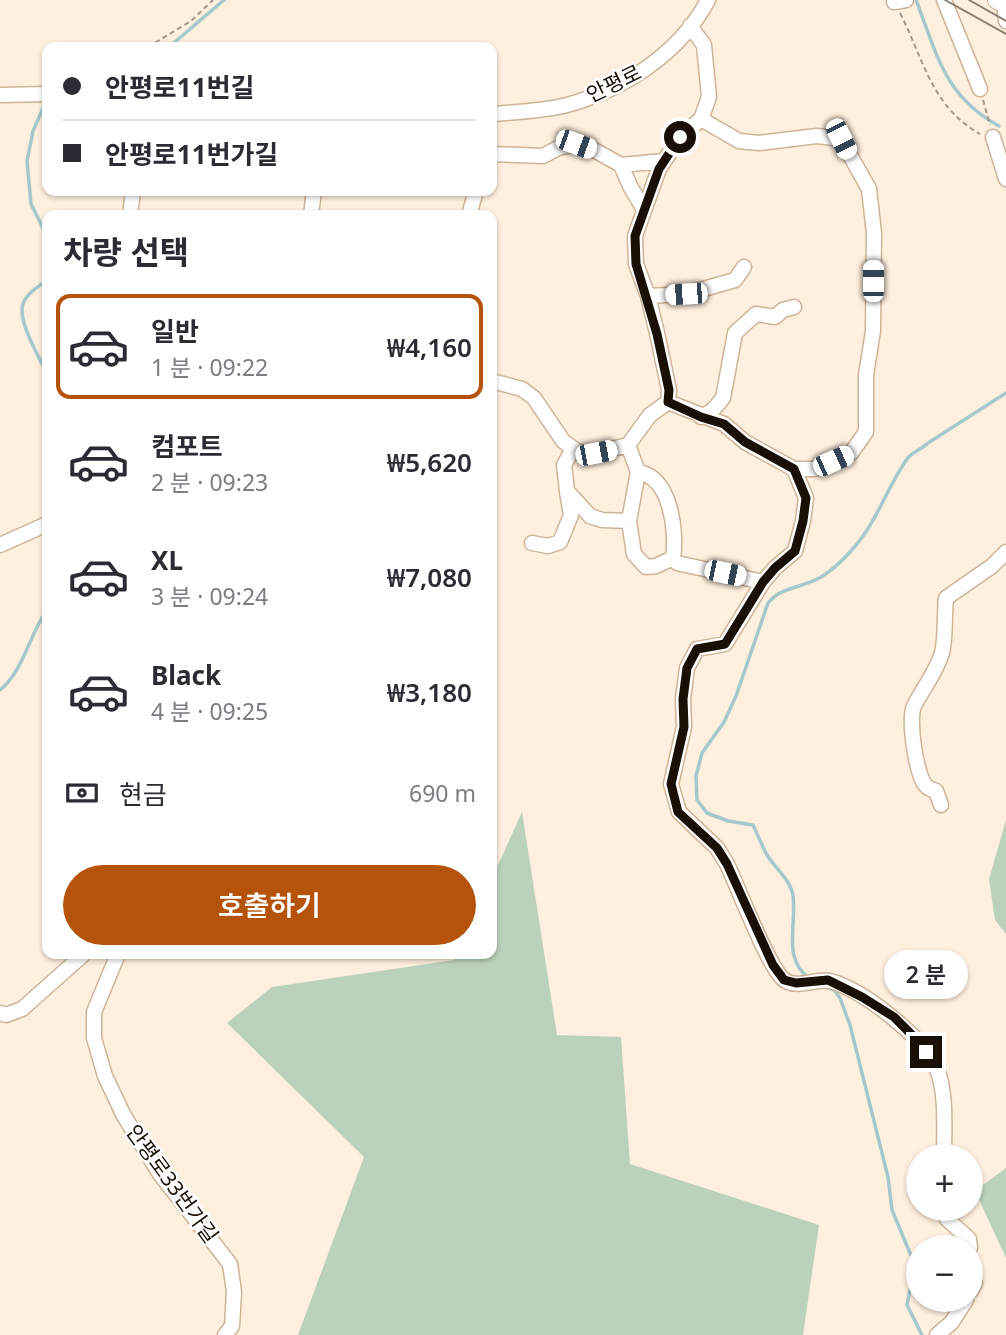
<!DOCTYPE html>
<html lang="ko">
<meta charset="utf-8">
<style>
body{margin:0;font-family:"Noto Sans","Noto Sans KR",sans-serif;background:#f7f7f7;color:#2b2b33;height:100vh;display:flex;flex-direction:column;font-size:26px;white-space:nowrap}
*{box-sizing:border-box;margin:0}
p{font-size:23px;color:#7c7c81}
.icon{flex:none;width:38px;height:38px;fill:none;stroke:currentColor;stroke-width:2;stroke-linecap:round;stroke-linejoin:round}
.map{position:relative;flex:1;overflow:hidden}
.panel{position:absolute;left:42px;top:210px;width:455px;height:749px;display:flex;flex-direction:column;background:#fff;border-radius:14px;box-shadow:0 2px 5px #0004}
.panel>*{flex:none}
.top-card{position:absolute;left:42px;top:42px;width:455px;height:154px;border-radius:14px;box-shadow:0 2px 5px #0004;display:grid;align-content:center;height:154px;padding:0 21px;background:#fff}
.controls{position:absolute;left:906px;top:1144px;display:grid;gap:14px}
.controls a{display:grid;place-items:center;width:77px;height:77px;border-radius:50%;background:#fff;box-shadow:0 2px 5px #0004;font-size:35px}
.end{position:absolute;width:32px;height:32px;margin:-16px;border:9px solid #180f05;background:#fff;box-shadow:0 0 0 4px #fff}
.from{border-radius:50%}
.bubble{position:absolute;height:49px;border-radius:24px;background:#fff;box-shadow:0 2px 5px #0004;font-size:23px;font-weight:600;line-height:49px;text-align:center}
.car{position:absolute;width:21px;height:42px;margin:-21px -10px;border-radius:9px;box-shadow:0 0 5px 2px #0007;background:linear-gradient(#fff 24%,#345 0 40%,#fff 0 76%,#345 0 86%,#fff 0)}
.top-card b{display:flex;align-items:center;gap:24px;height:66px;font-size:26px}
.top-card b+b{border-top:2px solid #e1e1e2}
.top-card i{width:18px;height:18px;background:#2b2b33}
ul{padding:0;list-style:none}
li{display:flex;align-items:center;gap:21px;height:105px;margin:0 14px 10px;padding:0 7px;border:4px solid transparent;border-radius:14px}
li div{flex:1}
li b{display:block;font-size:26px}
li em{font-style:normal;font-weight:600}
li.on{border-color:#b45309}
li>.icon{width:63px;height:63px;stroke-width:1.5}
h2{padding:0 21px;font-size:32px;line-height:84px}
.pay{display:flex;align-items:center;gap:18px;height:77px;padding:0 21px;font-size:26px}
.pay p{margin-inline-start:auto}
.primary-button{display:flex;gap:14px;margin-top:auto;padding:14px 21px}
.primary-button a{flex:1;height:80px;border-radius:42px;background:#b45309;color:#fff;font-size:28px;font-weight:600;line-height:80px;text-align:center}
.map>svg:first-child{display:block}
.green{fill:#bad2bb}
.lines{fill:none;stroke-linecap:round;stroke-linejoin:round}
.stream{stroke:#a3c9cc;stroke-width:3.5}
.minor-casing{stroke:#cdb498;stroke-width:17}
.major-casing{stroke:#cdb498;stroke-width:20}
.path{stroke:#a49789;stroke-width:2;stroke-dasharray:5 3.5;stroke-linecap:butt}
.minor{stroke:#fff;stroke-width:14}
.major{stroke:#fff;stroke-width:18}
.tram{stroke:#8c8072;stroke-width:2}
.route{stroke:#180f05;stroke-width:9}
.labels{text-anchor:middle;stroke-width:5;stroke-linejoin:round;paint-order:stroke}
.street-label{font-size:21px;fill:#180f05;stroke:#fff}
</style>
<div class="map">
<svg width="1006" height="1335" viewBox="0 0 1006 1335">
<rect width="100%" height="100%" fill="#ffefde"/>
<path class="green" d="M522 812 557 1035 621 1037 630 1164 819 1225 803 1335H298L364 1157 227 1023 272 987 454 960 457 954H492V878Z
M1006 820V934L995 920 989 879Z
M1006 1168V1258L975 1191Z"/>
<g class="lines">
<path class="stream" d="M916 0C937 54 944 96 999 126
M169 47 224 0
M47 99 33 131 27 161 31 204 47 236
M47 280C39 286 26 294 23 304 17 321 40 358 47 374
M0 690C24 670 29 635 47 610
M809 978C782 959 797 924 793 896 791 880 775 868 767 855 762 846 758 835 753 825L728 821 707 813 697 800 696 776 702 753 724 722 736 696 768 603C782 586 803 588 821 577 831 571 842 561 850 552 876 525 886 489 907 459 912 452 922 449 928 443L1006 393
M825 987 834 990 840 998 850 1025 888 1177 892 1210 915 1265 907 1305 922 1335"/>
<g class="minor-casing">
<path id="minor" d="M944 0 980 89
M894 2 906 0
M1004 3 1006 21
M0 95 47 94
M492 114C516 112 544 111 567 105 625 89 680 53 708 0
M993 137 1006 179
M492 154 543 156 558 148 576 144 596 151 621 165 664 161
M621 165 630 186 643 208
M130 215 133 191
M311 215 314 191
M469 215 476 191
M648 296 686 294 735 280 744 267
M492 381 522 389 534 398 563 441 578 452 596 453 628 445 650 415 668 402 669 390 657 333 648 296 636 264 635 236 659 169 680 137 701 119 709 97 704 45 690 26
M668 402 724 424 745 442 794 469H814L851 453 866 432V375L873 331 874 233 869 189 841 139 817 136 759 143 739 141 701 119
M701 417 712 411 723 398 735 333 756 314 775 317 783 310 794 307
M628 445 638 472C671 477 677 531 673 558L677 563 763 582
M573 449 564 465 567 491 590 516 602 520 629 521
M794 469 806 498 803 521 795 551 775 568 763 582 725 644 697 649 687 668 683 699 684 727 671 784 679 812 717 848 727 864C738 887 767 964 783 979 795 990 816 978 830 981 862 989 922 1036 936 1067 947 1090 944 1131 944 1157
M638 472 629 521 634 554 646 567 656 566 673 558
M532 543 548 546 560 542 571 515 567 492
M0 545 47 524
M941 805 936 791C933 790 928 788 926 786 916 775 908 720 914 706 923 688 936 673 942 653 946 635 944 617 946 598L992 566 1006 552
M118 954 94 1012V1038L105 1076 124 1116 160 1174 230 1264 234 1292 232 1326 225 1335
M0 1013 6 1015 22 1009 84 954
M944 1209 947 1219 969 1239 970 1248
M971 1261 975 1283 971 1290
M937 1335 952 1322 966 1300"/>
</g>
<g class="major-casing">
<path id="major" d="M997 0 1006 4"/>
</g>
<path class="path" d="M900 13C924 60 931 106 980 134
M81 44 82 47
M148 47 191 21 213 0
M983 100 990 125"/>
<use href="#minor" class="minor"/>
<use href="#major" class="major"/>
<path class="tram" d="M945 0 1006 34
M969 0 1006 21"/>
</g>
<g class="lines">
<path class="route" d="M680 137 659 169 635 236 636 264 657 334 669 390 668 402 701 417 724 424 745 442 794 469 806 498 803 521 795 551 775 568 763 582 725 644 697 649 687 668 683 699 684 727 671 784 678 812 717 848 727 864 773 965 784 980 796 983 828 980 862 997 894 1017 915 1038 926 1052"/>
</g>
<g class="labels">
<g class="street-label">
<text transform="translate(614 84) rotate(-26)" y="7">안평로</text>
<text transform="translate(172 1184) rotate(54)" y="7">안평로33번가길</text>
</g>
</g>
</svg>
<div class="controls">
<a>+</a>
<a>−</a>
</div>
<i class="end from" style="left:680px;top:137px"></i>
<i class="end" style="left:926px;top:1052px"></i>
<div class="bubble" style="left:884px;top:950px;width:84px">2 분</div>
<i class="car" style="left:841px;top:139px;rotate:154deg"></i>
<i class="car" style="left:576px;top:144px;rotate:110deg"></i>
<i class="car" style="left:873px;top:281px;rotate:0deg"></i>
<i class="car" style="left:686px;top:294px;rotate:267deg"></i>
<i class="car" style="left:596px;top:453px;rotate:79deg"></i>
<i class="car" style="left:833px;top:461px;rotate:66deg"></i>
<i class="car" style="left:725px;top:573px;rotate:102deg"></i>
<div class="top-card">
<b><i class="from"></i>안평로11번길</b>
<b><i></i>안평로11번가길</b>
</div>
<section class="panel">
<h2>차량 선택</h2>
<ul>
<li class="on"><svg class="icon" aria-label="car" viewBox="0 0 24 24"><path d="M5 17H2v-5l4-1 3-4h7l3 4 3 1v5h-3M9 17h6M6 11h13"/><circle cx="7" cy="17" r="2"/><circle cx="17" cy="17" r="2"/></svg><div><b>일반</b><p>1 분 · 09:22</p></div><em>₩4,160</em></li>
<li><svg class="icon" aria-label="car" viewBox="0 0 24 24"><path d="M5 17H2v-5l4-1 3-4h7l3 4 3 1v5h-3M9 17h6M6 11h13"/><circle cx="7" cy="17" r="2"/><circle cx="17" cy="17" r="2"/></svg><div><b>컴포트</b><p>2 분 · 09:23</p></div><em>₩5,620</em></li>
<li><svg class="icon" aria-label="car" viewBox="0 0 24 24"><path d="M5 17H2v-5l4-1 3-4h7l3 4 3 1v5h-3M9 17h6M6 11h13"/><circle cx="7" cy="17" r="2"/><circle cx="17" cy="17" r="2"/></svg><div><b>XL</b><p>3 분 · 09:24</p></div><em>₩7,080</em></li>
<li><svg class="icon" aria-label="car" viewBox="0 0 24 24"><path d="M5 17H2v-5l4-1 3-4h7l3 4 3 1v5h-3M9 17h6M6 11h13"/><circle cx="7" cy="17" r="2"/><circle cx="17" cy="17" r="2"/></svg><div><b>Black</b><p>4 분 · 09:25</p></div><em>₩3,180</em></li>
</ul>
<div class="pay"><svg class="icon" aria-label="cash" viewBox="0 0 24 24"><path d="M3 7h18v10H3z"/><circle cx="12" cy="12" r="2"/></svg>현금<p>690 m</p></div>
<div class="primary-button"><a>호출하기</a></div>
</section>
</div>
